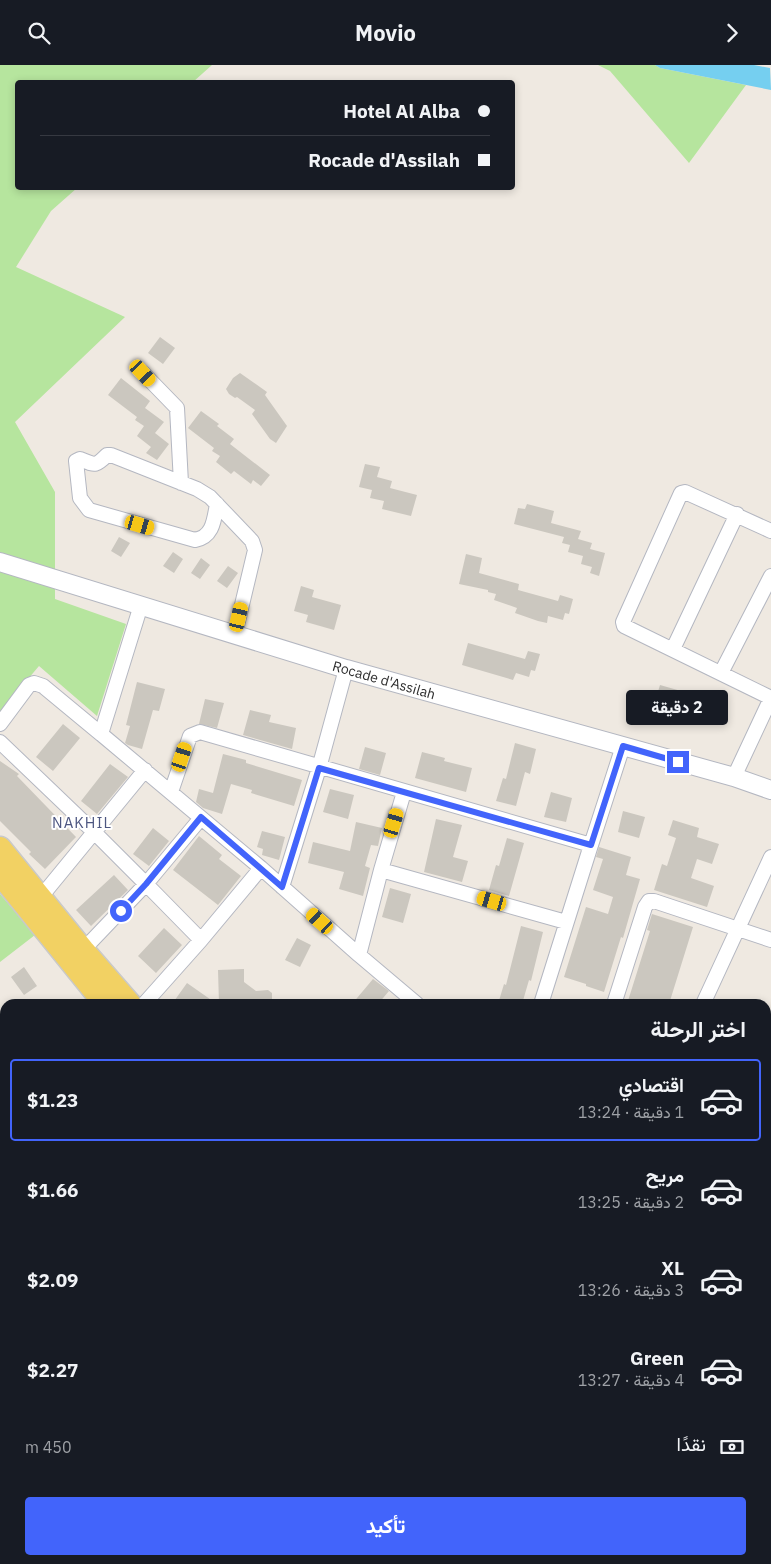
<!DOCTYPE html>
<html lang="ar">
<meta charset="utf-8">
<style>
body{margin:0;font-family:"IBM Plex Sans",Vazirmatn,sans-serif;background:#242831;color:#f1f3f6;direction:rtl;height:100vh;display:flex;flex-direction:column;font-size:19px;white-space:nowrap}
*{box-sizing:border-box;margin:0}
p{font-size:16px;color:#9ea1a6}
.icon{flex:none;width:28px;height:28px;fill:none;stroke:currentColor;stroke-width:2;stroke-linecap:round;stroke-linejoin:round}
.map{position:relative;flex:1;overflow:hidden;direction:ltr}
.panel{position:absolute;left:0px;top:934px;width:771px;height:566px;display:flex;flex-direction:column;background:#171b24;border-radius:15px 15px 0 0;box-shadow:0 2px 8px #0003;direction:rtl}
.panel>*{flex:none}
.hud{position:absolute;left:15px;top:15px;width:500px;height:110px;border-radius:5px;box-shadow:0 2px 8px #0003;direction:rtl;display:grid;align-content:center;height:110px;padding:0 25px;background:#171b24}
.end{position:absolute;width:22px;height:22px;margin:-11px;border:6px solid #4264fb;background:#fff;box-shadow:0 0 0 2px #fff}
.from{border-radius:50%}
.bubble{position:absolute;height:35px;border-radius:5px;background:#171b24;box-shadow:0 2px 8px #0003;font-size:16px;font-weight:800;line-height:35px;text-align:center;direction:rtl}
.car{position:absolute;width:15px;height:30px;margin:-15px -8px;border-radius:6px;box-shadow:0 0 4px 1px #0007;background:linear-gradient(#f5c518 24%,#345 0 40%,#f5c518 0 76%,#345 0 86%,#f5c518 0)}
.hud b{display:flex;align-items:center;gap:18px;height:48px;font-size:19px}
.hud b+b{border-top:1px solid #363941}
.hud i{width:12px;height:12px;background:#f1f3f6}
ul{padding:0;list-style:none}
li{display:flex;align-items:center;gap:15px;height:82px;margin:0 10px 8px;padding:0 15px;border:2px solid transparent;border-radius:5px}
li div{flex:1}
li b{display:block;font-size:19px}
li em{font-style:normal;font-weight:800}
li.current{border-color:#4264fb}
li>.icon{width:45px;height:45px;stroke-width:1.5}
h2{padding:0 25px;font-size:22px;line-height:60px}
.pay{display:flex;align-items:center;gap:12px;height:55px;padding:0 25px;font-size:19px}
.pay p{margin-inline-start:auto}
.action{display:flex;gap:10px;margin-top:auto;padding:10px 25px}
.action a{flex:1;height:58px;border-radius:5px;background:#4264fb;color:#fff;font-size:20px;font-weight:800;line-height:58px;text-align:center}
header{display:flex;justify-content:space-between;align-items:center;height:65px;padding:0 25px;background:#171b24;font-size:22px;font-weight:800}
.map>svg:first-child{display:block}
.green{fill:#b6e59e}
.plaza{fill:#dfdcd8}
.water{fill:#75cff0}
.building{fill:#cbc7bf}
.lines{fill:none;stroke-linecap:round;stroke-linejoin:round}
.minor-casing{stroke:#b4b7c1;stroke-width:16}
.tertiary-casing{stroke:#b4b7c1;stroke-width:20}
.primary-casing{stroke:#c9c9c9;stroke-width:25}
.minor{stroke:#fff;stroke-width:14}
.tertiary{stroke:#fff;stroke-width:18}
.primary{stroke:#f2d163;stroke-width:22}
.route{stroke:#4264fb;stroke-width:6}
.labels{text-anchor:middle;stroke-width:4;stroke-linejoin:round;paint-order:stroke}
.street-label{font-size:14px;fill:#2e2e2e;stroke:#fff}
.neighbourhood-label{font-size:15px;letter-spacing:1px;fill:#4d5680;stroke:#fff}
</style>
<header><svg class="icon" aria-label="forward" viewBox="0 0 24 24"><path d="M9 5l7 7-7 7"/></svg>Movio<svg class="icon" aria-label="search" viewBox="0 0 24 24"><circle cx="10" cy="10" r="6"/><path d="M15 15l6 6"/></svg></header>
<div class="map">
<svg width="771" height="1499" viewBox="0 0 771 1499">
<rect width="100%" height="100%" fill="#efe9e1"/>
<path class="green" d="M0 0H212L193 17 18 18V122L77 123 51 146 16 202 125 252 15 357 55 427V534L126 559 97 651 39 601 0 647Z
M598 0H655L660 3 746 20 689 98 610 6Z
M0 829 35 870 0 897Z"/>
<path class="plaza" d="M0 1226 5 1235V1326L0 1319Z
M110 1495H155L157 1499H112Z"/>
<path class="water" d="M655 0H754L770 3 771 25 660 3Z
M0 1444 5 1452V1495H30L32 1499H0Z"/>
<path class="building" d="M160 272 175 283 163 299 148 288Z
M240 308 267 327 265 330 287 361 276 378 270 374 252 349 255 345 237 332 235 333 229 329 226 324 233 313Z
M121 313 150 336 145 343 164 357 155 368 169 379 157 395 146 388 151 382 137 371 144 361 135 355 137 352 108 330Z
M201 346 219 359 217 361 234 374 230 379 270 410 261 421 253 415 251 419 234 406 231 409 216 397 220 391 212 386 214 383 188 363Z
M365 399 380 402 377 412 392 416 390 423 417 430 411 451 382 444 384 436 370 433 372 425 359 422Z
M527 439 554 446 551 458 581 466 578 474 592 478 590 484 605 488 599 511 590 508 592 502 581 499 583 491 568 487 570 480 562 478 564 472 514 459 518 443 525 444Z
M119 472 130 478 121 492 111 486Z
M173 487 183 494 174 508 163 501Z
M466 489 482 493 479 508 519 519 518 525 558 536 560 530 573 534 569 549 565 548 563 555 548 551 547 558 538 556 515 548 517 543 494 535 496 529 488 527V525L459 519Z
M201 493 210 500 200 514 191 508Z
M228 501 238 508 227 523 217 516Z
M301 521 314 525 312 532 341 540 334 565 306 557 308 550 294 546Z
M468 578 525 594 528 586 540 589 535 606 531 605 529 612 516 608 513 615 462 600Z
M137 617 165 624 159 646 153 645 142 684 128 680 125 678 130 661 126 660Z
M660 620 681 626 676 642 670 640 668 644 654 640Z
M205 634 224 638 217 663 199 659Z
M250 645 271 650 269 657 296 663 292 684 243 670Z
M63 659 80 673 53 706 36 692Z
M515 678 536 684 530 709 525 707 516 741 496 736 503 713 506 714Z
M365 682 386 688 380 710 359 704Z
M422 687 445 693 444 696 472 703 466 727 415 713Z
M223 689 246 695V698L302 715 294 741 251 728 252 725 231 719 222 749 203 743 196 737 199 724 213 728Z
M0 696 19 709 17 711 76 772 45 804 29 789 31 787 0 756Z
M110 699 128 712 97 749 81 736Z
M330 724 354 730 348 754 323 747Z
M551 727 572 733 566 757 544 752Z
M623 746 645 752 639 773 618 767Z
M436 754 462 760 453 792 468 796 462 817 424 807Z
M673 755 699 763 697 772 719 779 712 799 697 794 691 813 714 821 707 842 654 825 662 799 667 801 676 773 668 770Z
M356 757 382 763 378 781 371 780 365 801 370 803 363 831 339 824 344 807 308 798 313 777 350 786Z
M153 763 169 776 149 801 133 789Z
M262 766 285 772 279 795 262 790 263 784 257 782Z
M199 771 222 790 219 794 241 811 218 840 173 805Z
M507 773 524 778 509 831 489 825 496 800 499 801Z
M599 782 631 792 626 810 640 814 623 873 621 872 604 927 586 921V919L564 912 586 842 608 849 613 832 593 825 603 794 596 792Z
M114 810 128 825 91 861 76 845Z
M390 823 411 829 403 858 382 852Z
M652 849 693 862 669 939H627L650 866 647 865Z
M521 861 543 867 531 916 529 915 522 939H498L504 919 506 920Z
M164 863 182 880 156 908 138 891Z
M297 873 311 880 300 902 285 895Z
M24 902 37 921 24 930 11 912Z
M244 904V917L256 926 268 925 272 928V939H219L218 905Z
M373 914 389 926 378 939H352Z
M187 918 217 939H172Z"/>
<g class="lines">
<g class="minor-casing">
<path id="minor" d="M143 308 177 343 181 418
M217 439C214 455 213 472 195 475L89 445 80 433 76 396 80 394C95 400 95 402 107 390H111L197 424 210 432 252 476 255 485 235 569
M141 540 101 669 261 803
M673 584 737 449
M721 608 771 511
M771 633 624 561 623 557 681 428 685 427 771 466
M0 659 29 620 34 618 43 621 101 669
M0 677 94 767 146 819 201 753
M734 712 771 633
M171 727 190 671 200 667 591 780 623 681
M381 805 404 727
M282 822 319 703 346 604
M40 833 145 705
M83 885 146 819 201 875 261 803 359 890
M144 939 201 875
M417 939 359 890 381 805 566 857
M541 939 591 780
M614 939 645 842 649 836H654L771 875
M703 939 771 792
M766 1005 771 990
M0 1103 5 1100
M766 1125 771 1127
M766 1197 771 1198
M766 1269 771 1271
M321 1495 323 1499
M346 1495 349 1499
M444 1495 446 1499
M511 1495 514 1499
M573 1495 576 1499
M740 1495 746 1499
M361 1499 368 1495
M624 1499 625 1495
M706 1499 713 1495"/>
</g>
<g class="tertiary-casing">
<path id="tertiary" d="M0 497 346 604 734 712 771 725
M0 1178 5 1186
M0 1209 5 1218
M163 1495 165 1499
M182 1495 184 1499"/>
</g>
<g class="primary-casing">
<path id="primary" d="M0 783 83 885 130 939
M0 809 105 939
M766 1331 771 1333
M766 1348 771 1349"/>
</g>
<use href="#minor" class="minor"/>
<use href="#tertiary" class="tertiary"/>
<use href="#primary" class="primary"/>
</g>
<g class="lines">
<path class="route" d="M121 846 146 819 201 752 282 822 319 703 591 780 623 681 678 697"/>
</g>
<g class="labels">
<g class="street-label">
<text transform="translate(384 615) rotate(16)" y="5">Rocade d'Assilah</text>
</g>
<g class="neighbourhood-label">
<text x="82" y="763">NAKHIL</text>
</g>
</g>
</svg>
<i class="end from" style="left:121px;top:846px"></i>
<i class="end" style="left:678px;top:697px"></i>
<div class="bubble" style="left:626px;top:625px;width:102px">2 دقيقة</div>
<i class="car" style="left:143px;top:308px;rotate:137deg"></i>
<i class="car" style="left:140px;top:460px;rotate:106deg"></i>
<i class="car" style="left:239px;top:552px;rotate:13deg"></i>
<i class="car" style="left:182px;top:692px;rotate:18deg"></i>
<i class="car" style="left:394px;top:758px;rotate:17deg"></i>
<i class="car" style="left:492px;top:836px;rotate:286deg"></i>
<i class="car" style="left:320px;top:856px;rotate:312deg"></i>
<div class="hud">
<b><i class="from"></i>Hotel Al Alba</b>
<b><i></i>Rocade d'Assilah</b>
</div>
<section class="panel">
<h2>اختر الرحلة</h2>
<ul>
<li class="current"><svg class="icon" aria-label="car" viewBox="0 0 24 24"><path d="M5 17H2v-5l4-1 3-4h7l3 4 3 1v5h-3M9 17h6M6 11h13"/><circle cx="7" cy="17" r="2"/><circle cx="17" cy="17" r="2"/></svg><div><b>اقتصادي</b><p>1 دقيقة · 13:24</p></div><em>$1.23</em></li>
<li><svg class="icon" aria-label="car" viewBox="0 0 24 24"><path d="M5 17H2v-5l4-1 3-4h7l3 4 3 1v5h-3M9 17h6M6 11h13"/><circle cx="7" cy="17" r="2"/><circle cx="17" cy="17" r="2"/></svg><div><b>مريح</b><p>2 دقيقة · 13:25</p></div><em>$1.66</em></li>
<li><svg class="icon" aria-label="car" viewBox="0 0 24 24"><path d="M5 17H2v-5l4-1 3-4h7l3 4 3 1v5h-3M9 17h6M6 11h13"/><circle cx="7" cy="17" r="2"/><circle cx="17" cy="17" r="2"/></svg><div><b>XL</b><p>3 دقيقة · 13:26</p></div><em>$2.09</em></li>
<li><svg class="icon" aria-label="car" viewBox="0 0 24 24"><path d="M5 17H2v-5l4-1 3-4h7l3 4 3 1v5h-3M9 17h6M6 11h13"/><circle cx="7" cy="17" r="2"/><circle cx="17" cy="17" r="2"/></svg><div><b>Green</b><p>4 دقيقة · 13:27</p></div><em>$2.27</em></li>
</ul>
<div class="pay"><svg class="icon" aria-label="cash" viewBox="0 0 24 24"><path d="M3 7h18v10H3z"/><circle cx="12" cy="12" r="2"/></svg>نقدًا<p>450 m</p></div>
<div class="action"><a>تأكيد</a></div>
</section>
</div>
